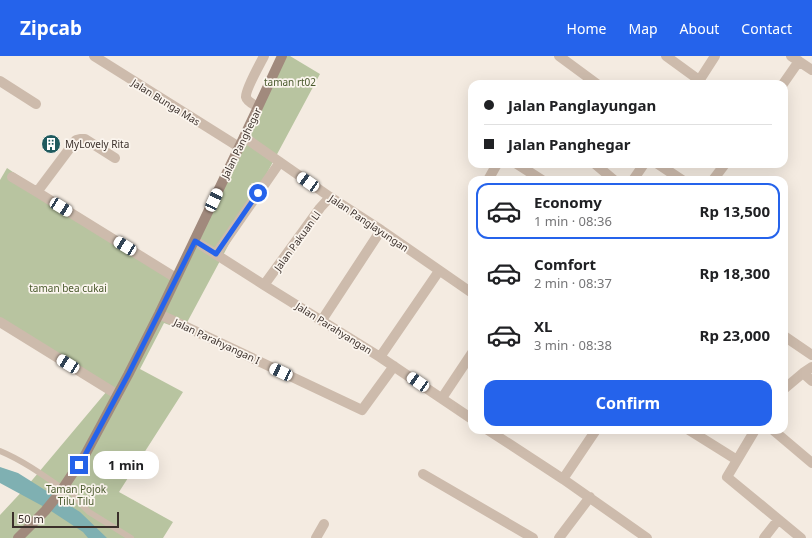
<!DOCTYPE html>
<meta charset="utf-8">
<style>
body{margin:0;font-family:"Noto Sans",sans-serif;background:#f2f2f2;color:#202124;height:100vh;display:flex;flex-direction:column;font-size:15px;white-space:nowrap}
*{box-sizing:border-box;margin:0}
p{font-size:13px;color:#757577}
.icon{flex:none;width:22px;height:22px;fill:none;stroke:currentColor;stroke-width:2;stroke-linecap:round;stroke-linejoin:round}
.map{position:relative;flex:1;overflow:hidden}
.sheet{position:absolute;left:468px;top:120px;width:320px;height:258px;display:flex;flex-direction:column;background:#fff;border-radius:12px;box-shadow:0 4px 16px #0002}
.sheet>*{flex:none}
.top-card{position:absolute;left:468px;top:24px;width:320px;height:88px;border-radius:12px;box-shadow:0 4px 16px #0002;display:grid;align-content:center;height:88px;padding:0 16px;background:#fff}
.scale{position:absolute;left:12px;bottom:10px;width:107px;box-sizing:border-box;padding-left:4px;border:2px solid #3b302b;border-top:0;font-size:11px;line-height:14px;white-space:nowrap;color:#3b302b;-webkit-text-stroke:3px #fbf5ee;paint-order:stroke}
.end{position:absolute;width:18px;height:18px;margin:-9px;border:5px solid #2563eb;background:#fff;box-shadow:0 0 0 2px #fff}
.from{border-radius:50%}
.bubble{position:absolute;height:28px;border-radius:12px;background:#fff;box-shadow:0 4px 16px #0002;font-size:13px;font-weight:700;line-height:28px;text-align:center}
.car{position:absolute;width:12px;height:24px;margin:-12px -6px;border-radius:5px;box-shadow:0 0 3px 1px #0007;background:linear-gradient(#fff 24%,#345 0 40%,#fff 0 76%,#345 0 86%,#fff 0)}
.top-card b{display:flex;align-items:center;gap:14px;height:38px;font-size:15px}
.top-card b+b{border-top:1px solid #e0e0e0}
.top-card i{width:10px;height:10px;background:#202124}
ul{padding:7px 0 0;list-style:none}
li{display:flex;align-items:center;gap:12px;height:56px;margin:0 8px 6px;padding:0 8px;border:2px solid transparent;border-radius:12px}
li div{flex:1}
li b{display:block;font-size:15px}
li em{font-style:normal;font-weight:700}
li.current{border-color:#2563eb}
li>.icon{width:36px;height:36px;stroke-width:1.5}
.cta{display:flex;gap:8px;margin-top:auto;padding:8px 16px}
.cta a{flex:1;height:46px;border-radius:12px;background:#2563eb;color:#fff;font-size:16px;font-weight:700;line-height:46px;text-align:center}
header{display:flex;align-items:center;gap:24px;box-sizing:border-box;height:56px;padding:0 20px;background:#2563eb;color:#fff}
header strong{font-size:19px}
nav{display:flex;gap:22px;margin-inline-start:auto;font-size:14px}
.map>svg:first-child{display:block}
.green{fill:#b8c4a0}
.water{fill:#7fb0b2}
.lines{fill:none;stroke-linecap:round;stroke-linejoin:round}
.lane{stroke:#cdbbac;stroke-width:6}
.street{stroke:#cdbbac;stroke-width:10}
.secondary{stroke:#a18a7d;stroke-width:10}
.route{stroke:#2563eb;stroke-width:5}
.labels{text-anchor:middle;stroke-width:3.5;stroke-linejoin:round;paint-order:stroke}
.park-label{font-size:10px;fill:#4a5a2e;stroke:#fbf5ee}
.street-label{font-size:10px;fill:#3b302b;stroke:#fbf5ee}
.poi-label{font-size:10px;fill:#3b302b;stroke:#fbf5ee;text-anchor:start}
</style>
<header>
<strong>Zipcab</strong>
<nav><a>Home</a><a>Map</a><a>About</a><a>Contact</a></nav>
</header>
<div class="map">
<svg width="812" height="482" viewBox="0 0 812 482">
<rect width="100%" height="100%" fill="#f4ebe1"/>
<path class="green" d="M278 0H290L320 18 183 274 164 267 140 313 183 336 119 436 173 466 163 482H0V459L28 429 107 335 0 267V124L7 112 174 225Z"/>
<path class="water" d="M0 411 18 417 80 456 107 482H88L83 476 48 453 0 427Z"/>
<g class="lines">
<path class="lane" d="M0 395C22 404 43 419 63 433
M66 428 80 447 89 456 131 482"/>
<path class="street" d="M94 0 239 91
M559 0 597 28
M666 0 699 24
M791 0 812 14
M0 25 36 48
M697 28 715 0
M783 28 799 5
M258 51C255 49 247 46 246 41 245 34 260 8 264 0
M244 81 330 141 381 174 472 237
M115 102 85 83H80L76 84 37 136 176 222
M517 108 542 124
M595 108 614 124
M658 108 682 124
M12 121 37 136
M488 124 497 108
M633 124 644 108
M713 124 725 108
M195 185 264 229 380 301 472 363
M216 198 280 106
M264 229 320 152 330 141
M159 258 362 354 394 310
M322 264 381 174
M0 266 118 339
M784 280 812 299
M380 301 439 215
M803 317 812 325
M784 333 803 317 812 311
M442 342 472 297
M488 374 563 423 647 482
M689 374 737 404
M755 374 727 421 801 482
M773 374 812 407
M423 418 533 482
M563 423 596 374
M316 482 324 468
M559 482 590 441
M764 482 778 464"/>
<path class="secondary" d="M18 482 45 455 59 438 85 399 128 319 159 258 244 81 282 0"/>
</g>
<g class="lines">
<path class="route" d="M79 409 85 399 128 319 195 185 216 198 258 137"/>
</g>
<defs>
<g id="building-disc" transform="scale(1)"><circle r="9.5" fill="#1f5a5e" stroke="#fbf5ee"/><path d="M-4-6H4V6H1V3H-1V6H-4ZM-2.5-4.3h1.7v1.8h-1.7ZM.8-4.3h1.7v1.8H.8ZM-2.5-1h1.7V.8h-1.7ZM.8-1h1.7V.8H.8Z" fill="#fff"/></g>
</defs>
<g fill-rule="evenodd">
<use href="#building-disc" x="51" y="88"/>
</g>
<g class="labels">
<g class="park-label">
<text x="290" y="30">taman rt02</text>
<text x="68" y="236">taman bea cukai</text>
<text x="76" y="437">Taman Pojok<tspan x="76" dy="12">Tilu Tilu</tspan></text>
</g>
<g class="street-label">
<text transform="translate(166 46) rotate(32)" y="4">Jalan Bunga Mas</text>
<text transform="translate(241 87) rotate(-64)" y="4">Jalan Panghegar</text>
<text transform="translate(369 167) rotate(34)" y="4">Jalan Panglayungan</text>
<text transform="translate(297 185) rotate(-54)" y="4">Jalan Pakuan Ll</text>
<text transform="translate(334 272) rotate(32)" y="4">Jalan Parahyangan</text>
<text transform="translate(217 285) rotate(25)" y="4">Jalan Parahyangan I</text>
</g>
<g class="poi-label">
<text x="65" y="92">MyLovely Rita</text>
</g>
</g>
</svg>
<div class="scale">50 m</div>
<i class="end from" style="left:258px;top:137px"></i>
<i class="end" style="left:79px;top:409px"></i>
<div class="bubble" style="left:93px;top:395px;width:66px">1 min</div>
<i class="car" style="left:308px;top:126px;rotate:305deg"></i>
<i class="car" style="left:214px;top:144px;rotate:25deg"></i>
<i class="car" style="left:61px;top:151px;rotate:122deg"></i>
<i class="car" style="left:125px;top:190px;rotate:302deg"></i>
<i class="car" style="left:68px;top:308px;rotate:302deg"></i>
<i class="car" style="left:281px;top:316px;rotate:295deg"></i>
<i class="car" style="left:418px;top:326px;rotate:304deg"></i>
<div class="top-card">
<b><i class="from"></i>Jalan Panglayungan</b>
<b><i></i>Jalan Panghegar</b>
</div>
<section class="sheet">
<ul>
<li class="current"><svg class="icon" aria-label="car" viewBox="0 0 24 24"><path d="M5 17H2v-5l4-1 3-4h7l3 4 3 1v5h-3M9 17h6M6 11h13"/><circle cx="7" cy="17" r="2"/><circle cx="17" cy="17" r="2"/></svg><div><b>Economy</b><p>1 min · 08:36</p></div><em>Rp 13,500</em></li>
<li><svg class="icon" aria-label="car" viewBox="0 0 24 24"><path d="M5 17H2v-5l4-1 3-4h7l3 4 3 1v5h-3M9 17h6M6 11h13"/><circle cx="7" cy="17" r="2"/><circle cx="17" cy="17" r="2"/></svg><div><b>Comfort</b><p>2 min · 08:37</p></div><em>Rp 18,300</em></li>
<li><svg class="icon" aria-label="car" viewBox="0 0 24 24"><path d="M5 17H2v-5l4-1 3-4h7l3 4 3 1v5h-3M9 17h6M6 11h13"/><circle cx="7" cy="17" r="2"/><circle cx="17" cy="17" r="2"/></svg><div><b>XL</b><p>3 min · 08:38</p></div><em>Rp 23,000</em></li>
</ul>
<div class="cta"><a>Confirm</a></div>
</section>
</div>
